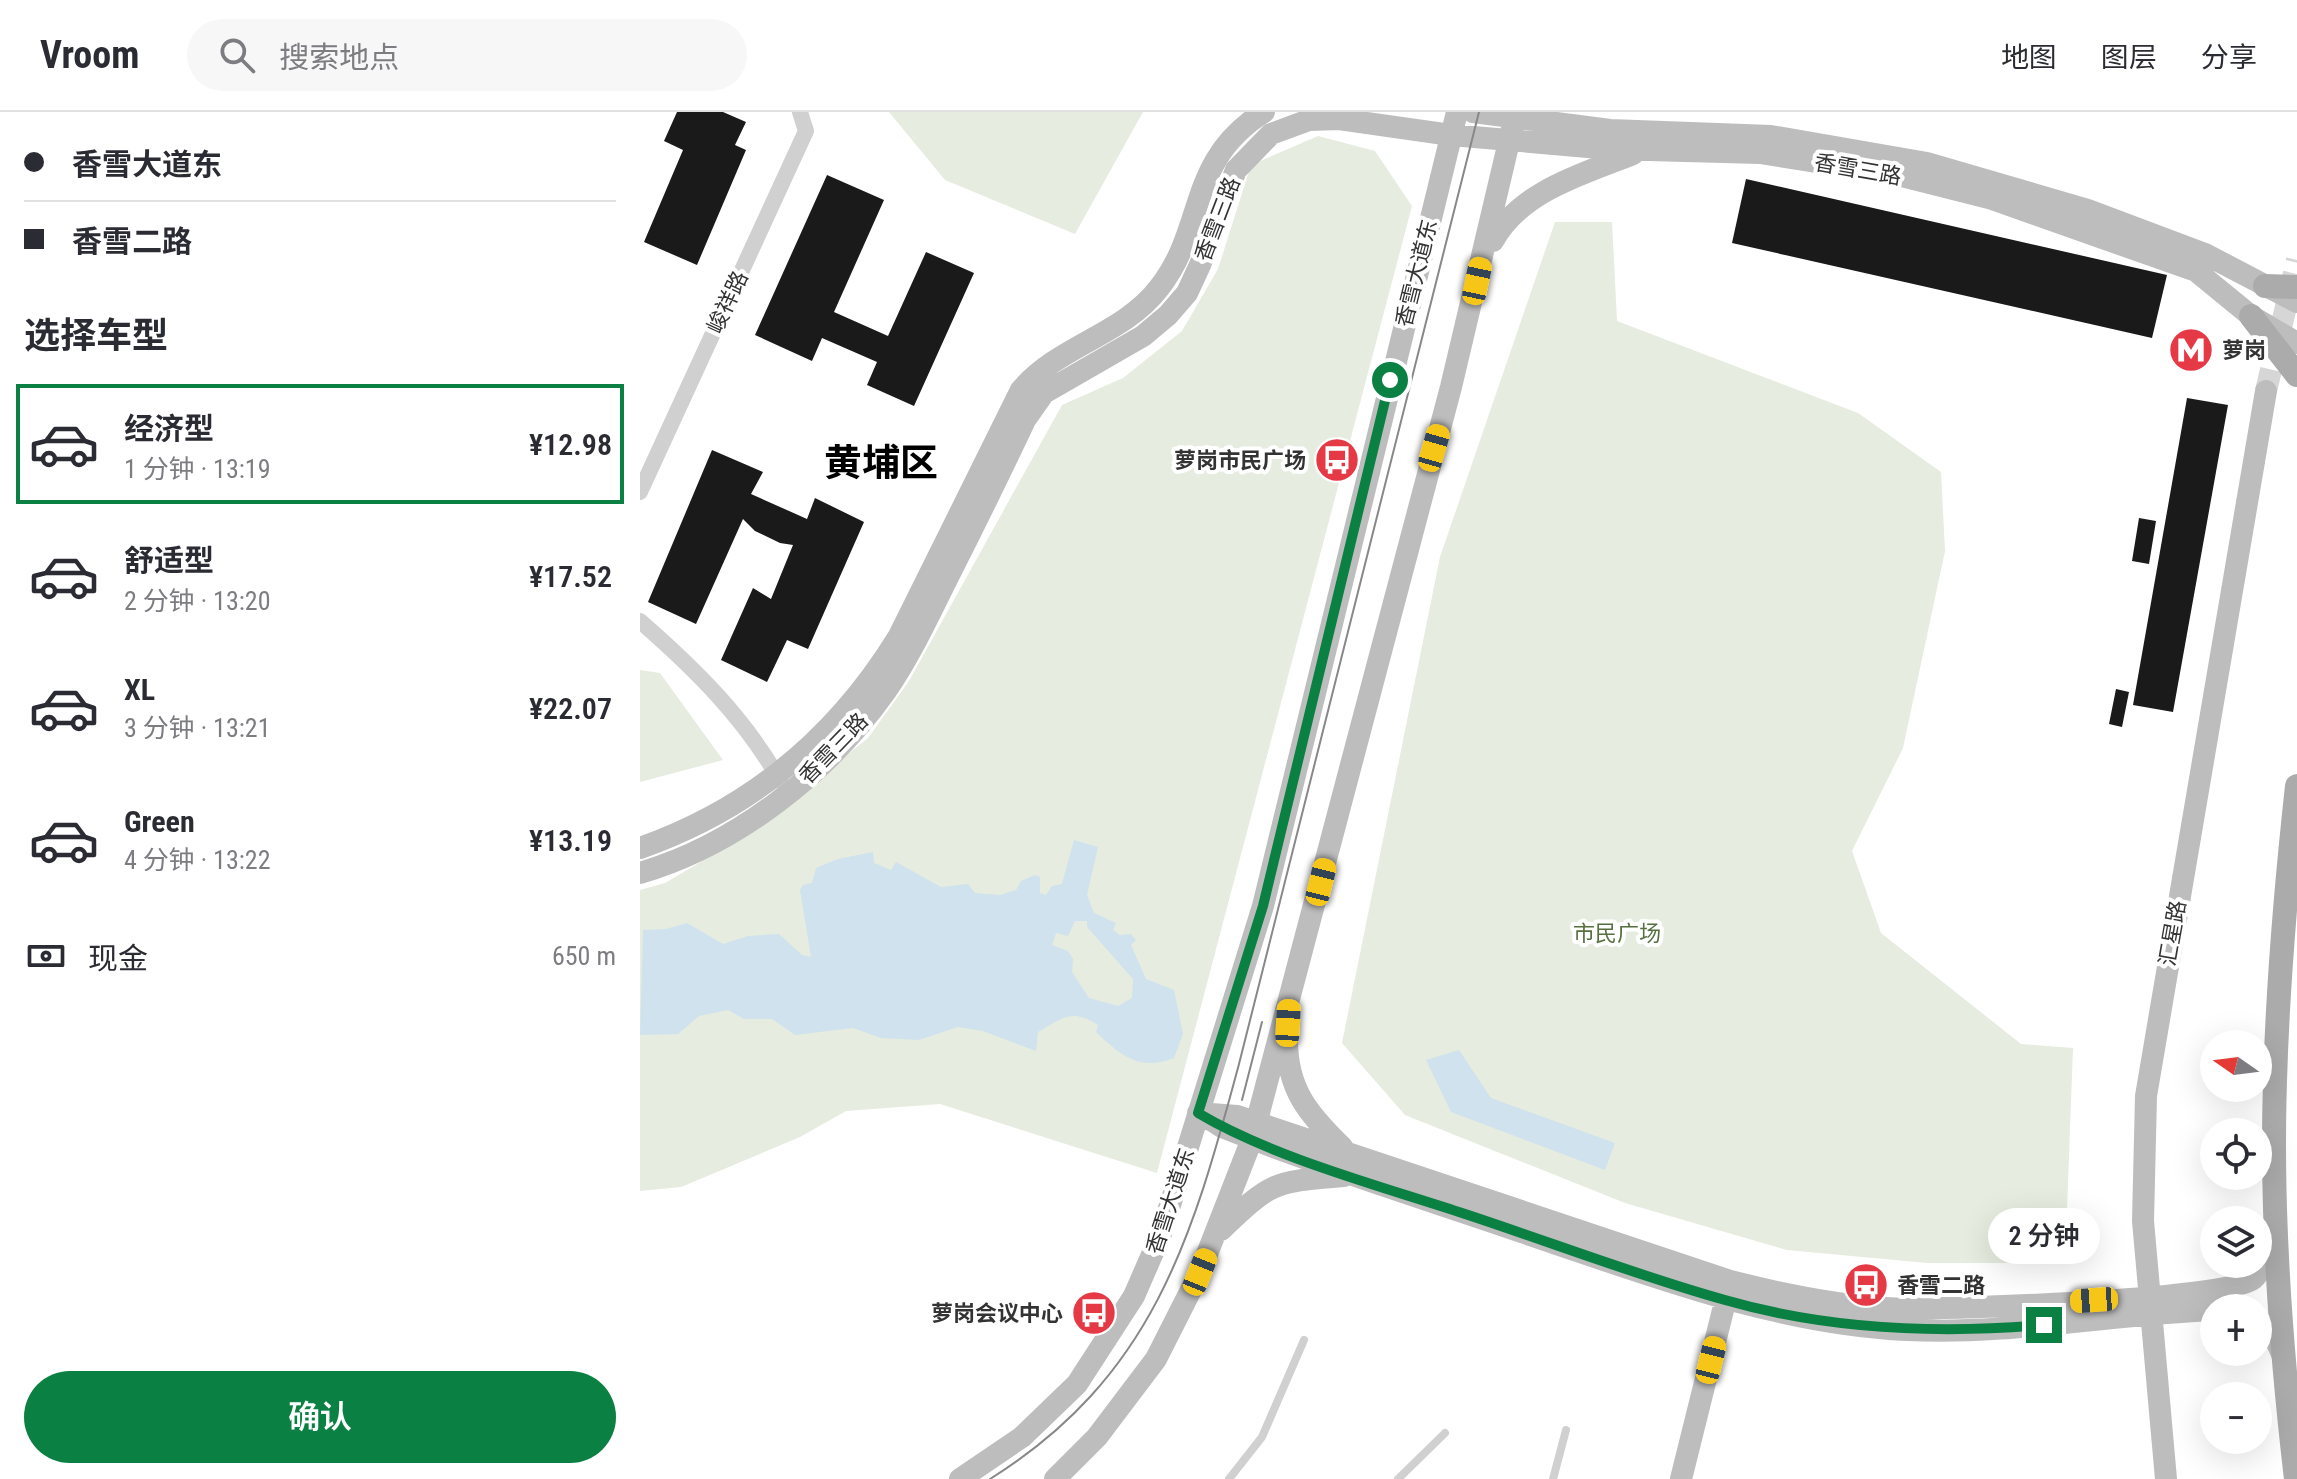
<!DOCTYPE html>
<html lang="zh">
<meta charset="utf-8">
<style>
body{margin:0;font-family:"Roboto Condensed","Noto Sans SC",sans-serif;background:#f7f7f7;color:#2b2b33;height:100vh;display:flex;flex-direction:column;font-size:30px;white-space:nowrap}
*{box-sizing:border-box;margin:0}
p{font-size:26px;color:#7c7c81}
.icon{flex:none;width:44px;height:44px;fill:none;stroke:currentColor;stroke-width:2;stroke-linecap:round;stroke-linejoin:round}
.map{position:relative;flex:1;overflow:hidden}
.panel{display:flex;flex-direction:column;background:#fff;width:640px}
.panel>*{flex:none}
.guide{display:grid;align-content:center;height:176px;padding:0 24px;background:#fff}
.needle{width:52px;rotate:284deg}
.fabs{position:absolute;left:1560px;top:918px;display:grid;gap:16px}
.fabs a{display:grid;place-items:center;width:72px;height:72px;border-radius:50%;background:#fff;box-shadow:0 8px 32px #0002;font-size:40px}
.end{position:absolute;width:36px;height:36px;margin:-18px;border:10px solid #0b8043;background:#fff;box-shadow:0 0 0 4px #fff}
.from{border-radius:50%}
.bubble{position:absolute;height:56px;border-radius:28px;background:#fff;box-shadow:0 8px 32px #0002;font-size:26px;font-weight:600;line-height:56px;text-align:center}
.car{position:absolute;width:24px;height:48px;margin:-24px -12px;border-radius:10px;box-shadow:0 0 6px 2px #0007;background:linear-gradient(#f5c518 24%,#345 0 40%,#f5c518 0 76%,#345 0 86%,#f5c518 0)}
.guide b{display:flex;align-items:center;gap:28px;height:76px;font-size:30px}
.guide b+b{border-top:2px solid #e1e1e2}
.guide i{width:20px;height:20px;background:#2b2b33}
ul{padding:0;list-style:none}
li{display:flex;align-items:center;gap:24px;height:120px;margin:0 16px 12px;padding:0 8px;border:4px solid transparent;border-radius:0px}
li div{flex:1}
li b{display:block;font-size:30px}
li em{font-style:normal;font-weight:600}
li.on{border-color:#0b8043}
li>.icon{width:72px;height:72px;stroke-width:1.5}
h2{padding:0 24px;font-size:36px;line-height:96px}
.pay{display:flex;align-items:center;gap:20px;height:88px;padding:0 24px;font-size:30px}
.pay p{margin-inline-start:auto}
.button{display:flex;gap:16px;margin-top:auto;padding:16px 24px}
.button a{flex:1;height:92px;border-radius:48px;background:#0b8043;color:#fff;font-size:32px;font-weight:600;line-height:92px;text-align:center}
header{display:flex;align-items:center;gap:48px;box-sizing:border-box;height:112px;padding:0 40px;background:#fff;border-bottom:2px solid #e1e1e2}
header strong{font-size:38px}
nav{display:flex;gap:44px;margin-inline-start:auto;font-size:28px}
.search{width:560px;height:72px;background:#f7f7f7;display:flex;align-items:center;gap:20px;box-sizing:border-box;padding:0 28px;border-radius:44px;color:#7c7c81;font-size:30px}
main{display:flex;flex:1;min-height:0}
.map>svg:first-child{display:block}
.green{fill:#e6ecdf}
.water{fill:#cfe2ee;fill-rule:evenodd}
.building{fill:#1a1a1a}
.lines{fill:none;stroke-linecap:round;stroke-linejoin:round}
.secondary-tunnel{stroke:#d6d6d6;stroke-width:22;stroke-dasharray:22 11;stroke-linecap:butt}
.lane{stroke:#d0d0d0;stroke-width:8}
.street{stroke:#d0d0d0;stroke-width:16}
.secondary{stroke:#bdbdbd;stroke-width:22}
.primary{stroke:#ababab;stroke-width:24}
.tram{stroke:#888;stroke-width:2}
.route{stroke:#0b8043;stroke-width:10}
.labels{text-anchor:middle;stroke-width:8;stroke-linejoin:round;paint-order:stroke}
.street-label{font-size:22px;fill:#333;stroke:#fff}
.poi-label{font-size:22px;font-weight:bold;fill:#333;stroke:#fff;text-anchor:start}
.park-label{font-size:22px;fill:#56703f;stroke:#fff}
.town-label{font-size:38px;font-weight:bold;fill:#000;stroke:#fff}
</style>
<header>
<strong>Vroom</strong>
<div class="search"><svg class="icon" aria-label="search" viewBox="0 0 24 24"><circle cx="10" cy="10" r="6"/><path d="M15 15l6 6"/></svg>搜索地点</div>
<nav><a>地图</a><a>图层</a><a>分享</a></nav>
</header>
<main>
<section class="panel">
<div class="guide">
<b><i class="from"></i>香雪大道东</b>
<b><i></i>香雪二路</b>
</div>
<h2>选择车型</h2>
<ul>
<li class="on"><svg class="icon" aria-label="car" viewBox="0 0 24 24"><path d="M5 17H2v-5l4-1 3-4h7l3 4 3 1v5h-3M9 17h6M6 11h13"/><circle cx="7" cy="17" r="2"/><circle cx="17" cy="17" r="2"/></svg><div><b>经济型</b><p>1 分钟 · 13:19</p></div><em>¥12.98</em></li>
<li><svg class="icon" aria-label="car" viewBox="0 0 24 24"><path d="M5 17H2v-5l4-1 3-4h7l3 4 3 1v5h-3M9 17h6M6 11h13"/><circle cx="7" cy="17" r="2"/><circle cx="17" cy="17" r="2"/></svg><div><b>舒适型</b><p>2 分钟 · 13:20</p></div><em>¥17.52</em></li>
<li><svg class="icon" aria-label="car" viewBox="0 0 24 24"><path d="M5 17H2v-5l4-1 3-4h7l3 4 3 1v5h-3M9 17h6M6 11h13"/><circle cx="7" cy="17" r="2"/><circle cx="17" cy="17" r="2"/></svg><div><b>XL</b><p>3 分钟 · 13:21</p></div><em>¥22.07</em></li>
<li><svg class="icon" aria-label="car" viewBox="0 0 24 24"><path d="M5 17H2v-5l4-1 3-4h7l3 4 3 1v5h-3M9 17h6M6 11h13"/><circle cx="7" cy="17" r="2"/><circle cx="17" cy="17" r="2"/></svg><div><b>Green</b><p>4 分钟 · 13:22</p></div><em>¥13.19</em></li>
</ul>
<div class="pay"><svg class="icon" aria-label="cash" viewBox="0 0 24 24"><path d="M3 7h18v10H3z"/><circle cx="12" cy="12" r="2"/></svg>现金<p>650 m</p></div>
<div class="button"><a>确认</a></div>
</section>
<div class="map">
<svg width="1657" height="1367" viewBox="0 0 1657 1367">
<rect width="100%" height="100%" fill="#fff"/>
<path class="green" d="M249 0H503L435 122 305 68Z
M678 24 735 39 772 94 517 1061 300 992 206 999 160 1025 41 1075 0 1079V778L25 771 108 722 228 626 269 569 422 293 483 266 542 219 578 157 611 53Z
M915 110H972L977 209 1218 301 1301 360 1305 439 1263 636 1212 739 1241 821 1381 932 1433 936 1425 1151H1287L1147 1138 985 1091 765 1003 702 931 800 445Z
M0 558 20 561 83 648 0 670Z"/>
<path class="water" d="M434 728 458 735 447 783 454 801 476 811 473 818 480 823 491 822 496 828 491 833 506 867 534 878 543 922 534 946C500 960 480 943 456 920L458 913C431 896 423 906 398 920L396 939 343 919 318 915 279 928 241 926 213 916 155 923 132 907H104L88 898 59 904 38 922 0 923 3 818 26 817 47 811 83 832 108 824 139 822 162 843 171 845 160 778 163 773 172 771 176 756 198 747 233 740 234 751 251 758 256 750 301 775 328 772 335 781 360 783 376 778 381 769 395 763 400 765V781L406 783 412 774 422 772ZM435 809H447V815L493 867 492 886 478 894 449 886 432 860 433 847 428 839 412 833 416 821 428 824Z
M819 938 851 986 975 1031 965 1058 811 1000 786 948Z"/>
<path class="building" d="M37 0H83L106 10 95 33 106 38 57 153 4 130 43 38 24 29Z
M187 63 244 88 194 200 248 224 286 140 334 161 274 294 227 273 237 250 182 226 172 249 115 223Z
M1106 67 1527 163 1512 226 1092 131Z
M1547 286 1588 293 1533 600 1493 593Z
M72 338 123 360 111 382 167 407 175 386 224 410 168 537 147 528 127 570 81 548 113 476 131 487 153 433 140 431 115 419 103 407 56 512 8 490Z
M1499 406 1516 409 1509 452 1492 449Z
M1476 577 1489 580 1482 615 1469 612Z"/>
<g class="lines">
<path class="secondary-tunnel" d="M1626 279 1657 148"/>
<path class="lane" d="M589 1367 622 1325 664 1228
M758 1367 805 1321
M913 1367 926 1318"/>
<path class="street" d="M0 380 166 19 160 0
M0 509C54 556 105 606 140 669"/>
<path class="secondary" d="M833 0 970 18 1131 24 1287 51 1448 98 1565 142 1657 190
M853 129C880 79 943 62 993 42
M0 736C111 697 197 625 259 524L381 278C419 233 483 223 519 176 567 115 546 49 624 0
M0 761C96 733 188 661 246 579 270 544 288 505 307 467 334 414 360 361 385 308L404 281 503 224 528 203 547 181 560 153 596 58 631 22 669 8 699 7 811 23 971 37 1120 41 1258 63 1349 86 1556 159 1611 204 1657 231
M647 928C647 977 668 1002 702 1035
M558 1001 597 1004 1090 1169C1141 1182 1193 1193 1246 1196 1292 1199 1589 1188 1613 1167 1626 1155 1629 1133 1634 1117
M560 1001 582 1015 636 1036C726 1069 816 1097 905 1128 1023 1168 1141 1212 1267 1218 1370 1223 1472 1202 1574 1198
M581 1118C633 1068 634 1070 704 1064
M1618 1208 1634 1224 1642 1242
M320 1367 382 1325 437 1272 494 1184 521 1122 623 794 817 0
M415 1367 457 1325 516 1247 560 1160 612 1027 811 275 876 0
M1041 1367 1089 1174
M1526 1367 1503 1109 1506 984 1626 279"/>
<path class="primary" d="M1625 174 1657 175
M1611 204 1657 263
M1656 1367C1643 1256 1634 1144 1634 1033 1634 913 1644 793 1657 674"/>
<path class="tram" d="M602 988 622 910
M350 1367C513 1265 552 1127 599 952L839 0"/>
</g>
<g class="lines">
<path class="route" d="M750 268 623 794 558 1001C632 1045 737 1073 819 1100 908 1129 995 1163 1085 1188 1189 1218 1297 1222 1404 1213"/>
</g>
<defs>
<g id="metro-disc" transform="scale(2.3)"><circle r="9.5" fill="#e63946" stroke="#fff"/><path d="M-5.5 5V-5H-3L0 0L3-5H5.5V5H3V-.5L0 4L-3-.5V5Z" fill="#fff"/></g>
<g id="bus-disc" transform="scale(2.3)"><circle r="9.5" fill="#e63946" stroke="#fff"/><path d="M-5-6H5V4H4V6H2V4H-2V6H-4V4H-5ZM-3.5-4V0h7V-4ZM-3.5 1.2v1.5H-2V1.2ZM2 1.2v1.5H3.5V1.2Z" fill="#fff"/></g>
</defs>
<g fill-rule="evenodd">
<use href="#metro-disc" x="1551" y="238"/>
<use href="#bus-disc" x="697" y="348"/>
<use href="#bus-disc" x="1226" y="1173"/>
<use href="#bus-disc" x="454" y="1201"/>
</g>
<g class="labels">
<g class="street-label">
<text transform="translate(1218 57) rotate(10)" y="8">香雪三路</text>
<text transform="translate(577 107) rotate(-69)" y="8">香雪三路</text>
<text transform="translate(776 161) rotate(-76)" y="8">香雪大道东</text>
<text transform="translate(87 190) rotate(-65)" y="8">峻祥路</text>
<text transform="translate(193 636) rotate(-46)" y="8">香雪三路</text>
<text transform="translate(1532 821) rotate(-80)" y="8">汇星路</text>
<text transform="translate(530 1089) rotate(-72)" y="8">香雪大道东</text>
</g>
<g class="poi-label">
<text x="1582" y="246">萝岗</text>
<text x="666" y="356" text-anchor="end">萝岗市民广场</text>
<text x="1257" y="1181">香雪二路</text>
<text x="423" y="1209" text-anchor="end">萝岗会议中心</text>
</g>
<g class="park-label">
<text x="977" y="829">市民广场</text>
</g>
<g class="town-label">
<text x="241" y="364">黄埔区</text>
</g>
</g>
</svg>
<div class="fabs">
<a><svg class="needle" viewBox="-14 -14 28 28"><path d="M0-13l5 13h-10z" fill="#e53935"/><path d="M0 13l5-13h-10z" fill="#7c7c81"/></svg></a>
<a><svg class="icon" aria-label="locate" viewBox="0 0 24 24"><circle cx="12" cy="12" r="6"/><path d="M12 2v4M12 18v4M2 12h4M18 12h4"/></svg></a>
<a><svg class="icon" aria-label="layers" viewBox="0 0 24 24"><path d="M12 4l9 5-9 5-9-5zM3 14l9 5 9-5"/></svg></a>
<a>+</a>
<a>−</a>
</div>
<i class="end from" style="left:750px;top:268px"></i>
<i class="end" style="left:1404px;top:1213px"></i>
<div class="bubble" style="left:1348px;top:1096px;width:112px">2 分钟</div>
<i class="car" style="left:837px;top:169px;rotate:12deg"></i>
<i class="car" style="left:794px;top:336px;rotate:16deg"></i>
<i class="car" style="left:681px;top:770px;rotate:14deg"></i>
<i class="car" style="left:648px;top:911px;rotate:3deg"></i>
<i class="car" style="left:560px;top:1160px;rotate:22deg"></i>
<i class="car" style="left:1454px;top:1188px;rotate:266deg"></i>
<i class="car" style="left:1071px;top:1248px;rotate:14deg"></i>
</div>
</main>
